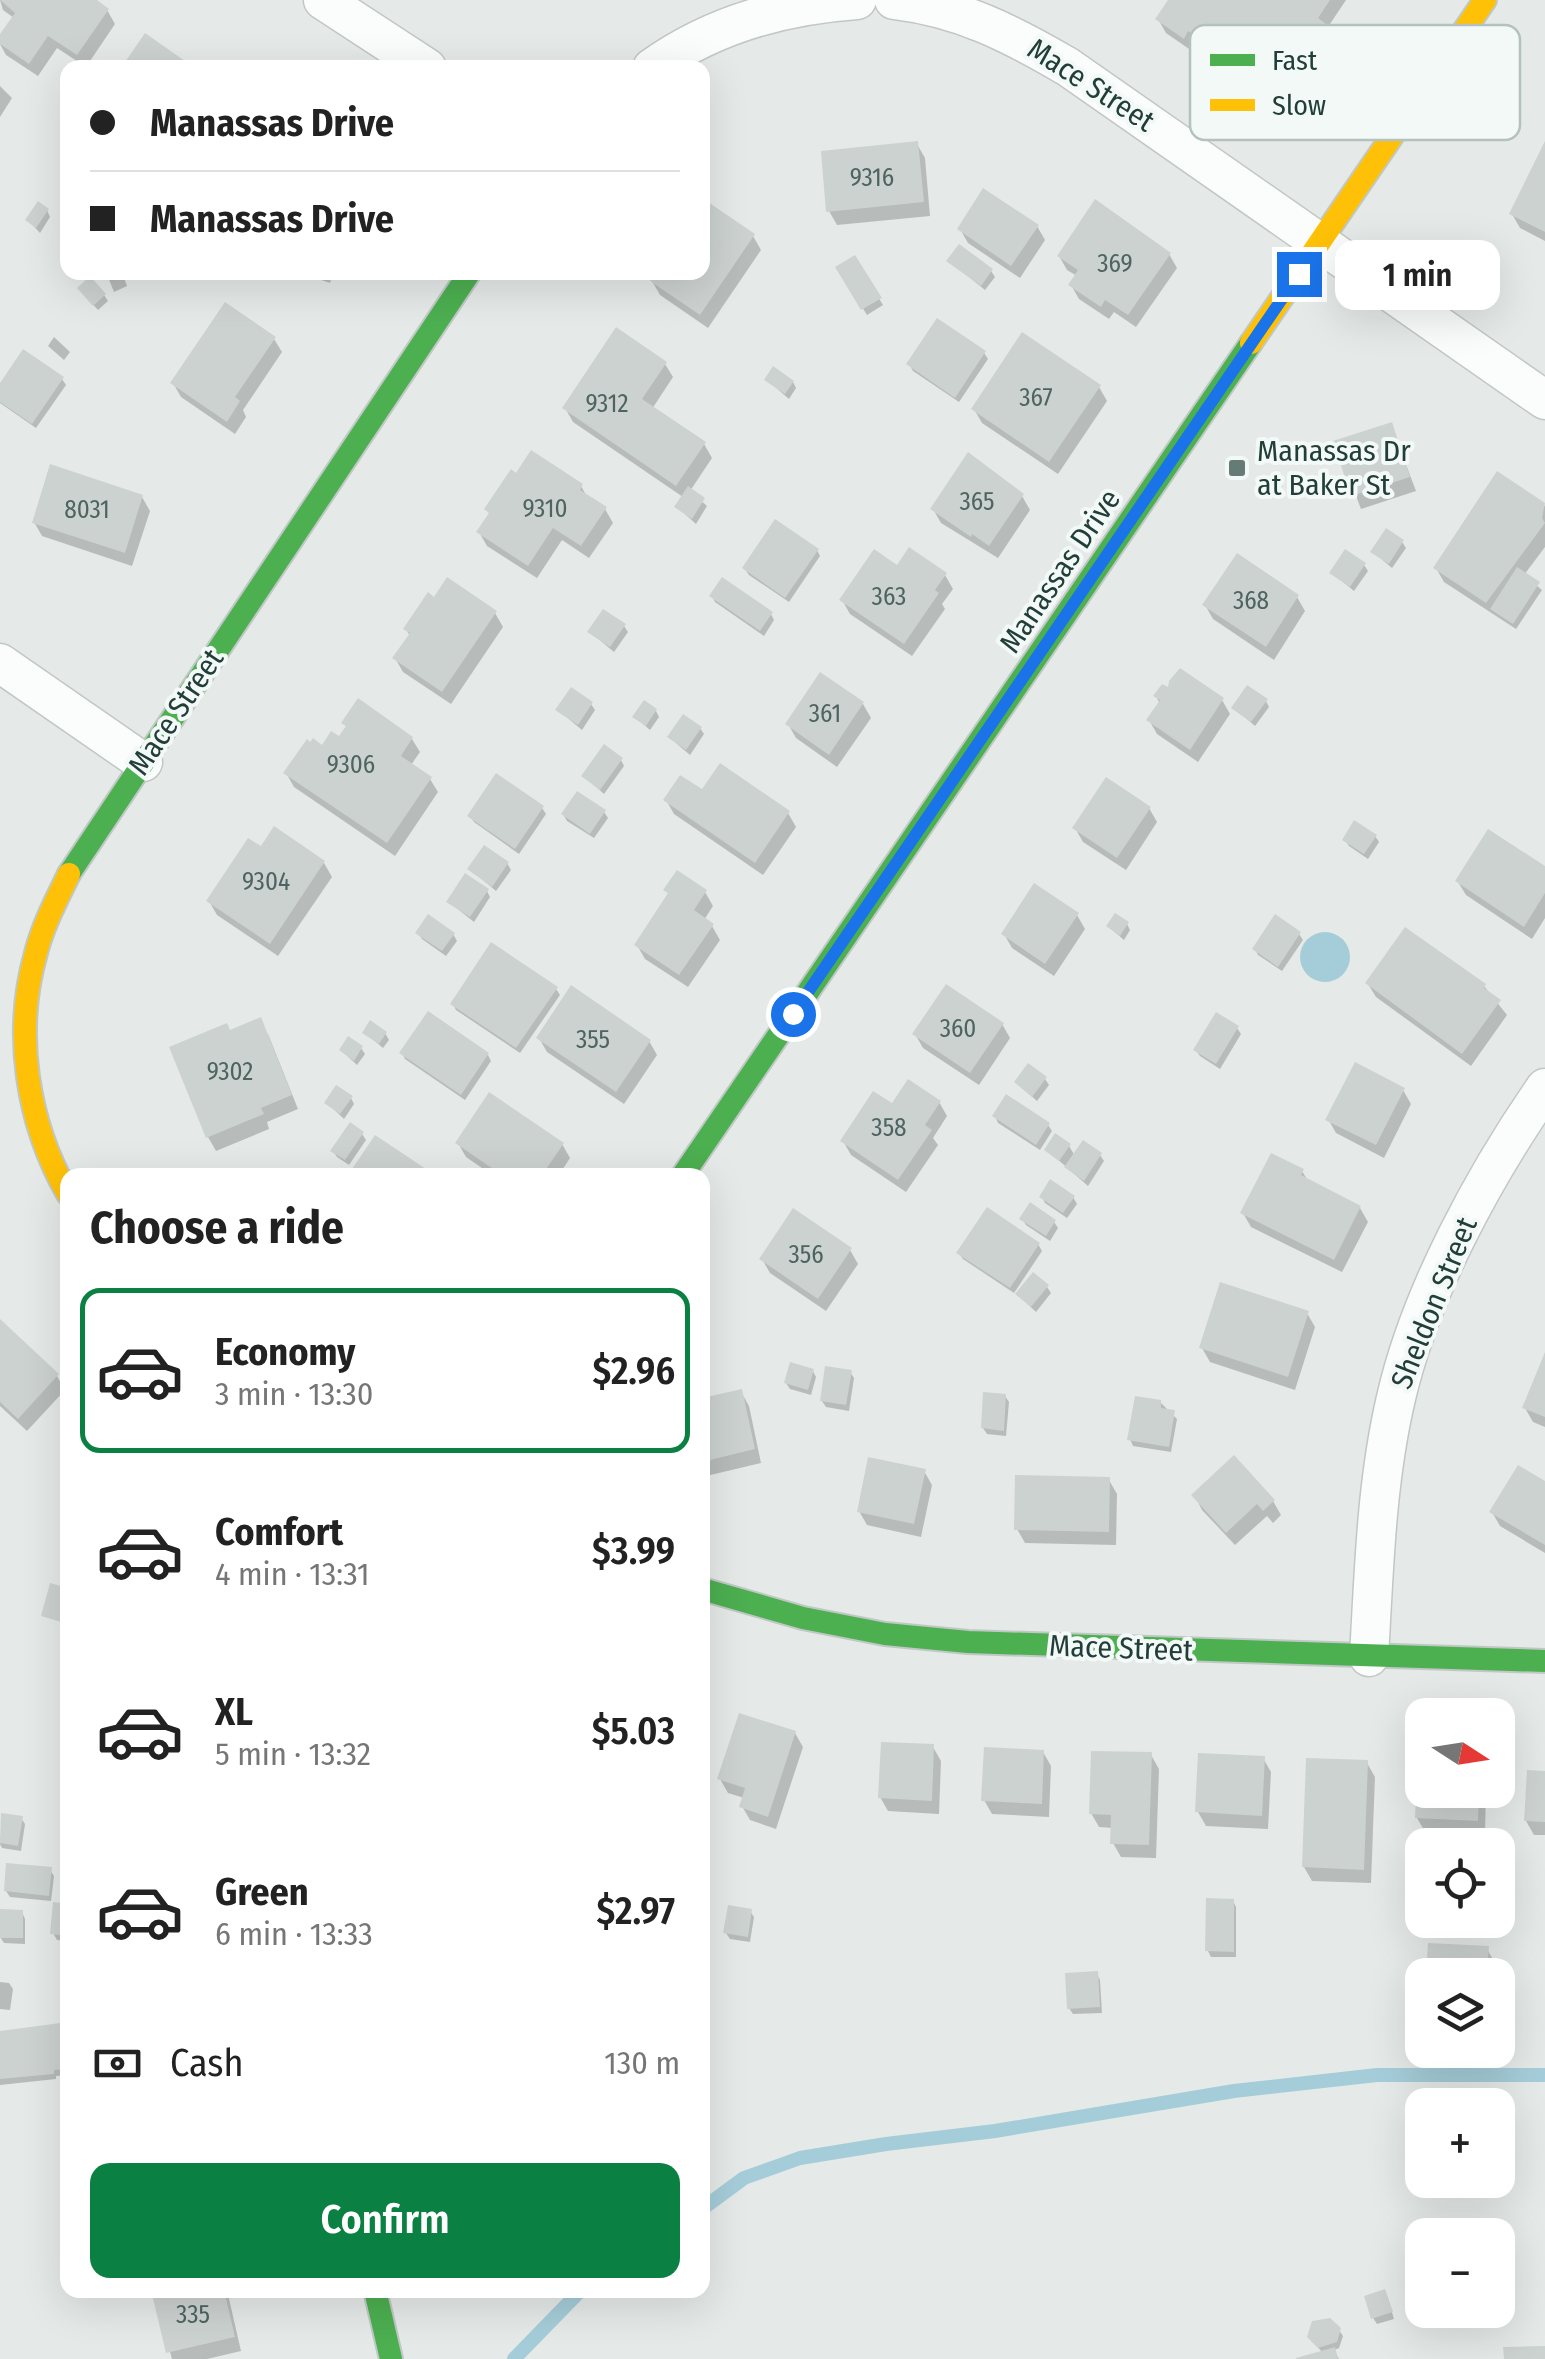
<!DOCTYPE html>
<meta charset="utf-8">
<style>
body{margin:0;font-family:"Fira Sans Condensed",sans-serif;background:#f6f6f6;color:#222;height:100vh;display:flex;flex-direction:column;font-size:38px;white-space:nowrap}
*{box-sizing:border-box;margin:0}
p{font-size:32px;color:#767676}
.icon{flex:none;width:55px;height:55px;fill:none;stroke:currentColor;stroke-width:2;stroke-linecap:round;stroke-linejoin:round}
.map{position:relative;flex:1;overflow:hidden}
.sheet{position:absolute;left:60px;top:1168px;width:650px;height:1130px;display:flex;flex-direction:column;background:#fff;border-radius:20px;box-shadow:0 10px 40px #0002}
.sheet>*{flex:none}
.hud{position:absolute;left:60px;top:60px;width:650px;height:220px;border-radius:20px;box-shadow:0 10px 40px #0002;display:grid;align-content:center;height:220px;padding:0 30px;background:#fff}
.needle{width:65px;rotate:102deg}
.buttons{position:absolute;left:1405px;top:1698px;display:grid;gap:20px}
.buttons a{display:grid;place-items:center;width:110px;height:110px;border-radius:20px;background:#fff;box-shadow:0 10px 40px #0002;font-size:50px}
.end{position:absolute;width:45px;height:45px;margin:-22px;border:12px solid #1a73e8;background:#fff;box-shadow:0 0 0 5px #fff}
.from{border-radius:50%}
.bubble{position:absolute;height:70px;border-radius:20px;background:#fff;box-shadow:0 10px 40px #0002;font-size:32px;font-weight:600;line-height:70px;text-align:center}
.hud b{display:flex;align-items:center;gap:35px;height:95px;font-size:38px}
.hud b+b{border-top:2px solid #e0e0e0}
.hud i{width:25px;height:25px;background:#222}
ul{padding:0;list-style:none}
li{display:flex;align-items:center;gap:30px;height:165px;margin:0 20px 15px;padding:0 10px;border:5px solid transparent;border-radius:20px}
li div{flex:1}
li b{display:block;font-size:38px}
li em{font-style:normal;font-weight:600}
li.on{border-color:#0b8043}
li>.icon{width:90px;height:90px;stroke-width:1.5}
h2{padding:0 30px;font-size:45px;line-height:120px}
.pay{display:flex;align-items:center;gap:25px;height:110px;padding:0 30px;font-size:38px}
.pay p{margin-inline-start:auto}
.cta{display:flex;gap:20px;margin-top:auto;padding:20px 30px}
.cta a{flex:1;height:115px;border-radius:20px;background:#0b8043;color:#fff;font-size:40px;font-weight:600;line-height:115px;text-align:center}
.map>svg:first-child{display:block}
.water{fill:#a5cdd9}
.shadow{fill:#0003}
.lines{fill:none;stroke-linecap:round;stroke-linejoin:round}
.stream{stroke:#a5cdd9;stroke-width:14}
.building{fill:#ccd2d0}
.street-casing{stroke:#c2c7c5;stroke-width:41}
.fast-casing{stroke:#c0c8c5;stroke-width:26}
.slow-casing{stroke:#c0c8c5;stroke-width:26}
.street{stroke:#fbfcfc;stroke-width:38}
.fast{stroke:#4caf50;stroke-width:22}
.slow{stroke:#ffc107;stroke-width:22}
.route{stroke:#1a73e8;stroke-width:12}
.poi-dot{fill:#667a76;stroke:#f3f9f7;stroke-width:4}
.labels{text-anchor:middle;stroke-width:8;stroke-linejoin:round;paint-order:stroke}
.number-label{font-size:25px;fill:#4d6460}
.street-label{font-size:30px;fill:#223e39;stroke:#f3f9f7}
.poi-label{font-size:30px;fill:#223e39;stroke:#f3f9f7;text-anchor:start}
.key{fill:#f3f9f7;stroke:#b4c1be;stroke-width:2.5}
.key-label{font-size:28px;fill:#223e39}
</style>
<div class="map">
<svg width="1545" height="2359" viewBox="0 0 1545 2359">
<rect width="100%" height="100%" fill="#e5eae8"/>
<path class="water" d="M1300 957a25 25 0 1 1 50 0a25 25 0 1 1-50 0Z"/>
<path class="shadow" d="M0 0H92L107 10 115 24 86 67 57 48 38 76 6 55 0 44 14 18 3 10Z
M1171 0H1346L1328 27 1336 42 1292 108 1197 44 1192 51 1166 33 1158 19Z
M0 86 12 98 0 117Z
M917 144 925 158 930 216 837 225 829 211Z
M1545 146V241L1520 228 1512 214Z
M706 203 753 236 761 250 708 328 660 295 652 281 702 272V208Z
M47 210 50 217 40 233 28 220Z
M1037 226 1045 240 1020 278 968 243 960 229Z
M1169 254 1177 268 1136 327 1114 312 1109 319 1079 299 1071 285 1077 276 1067 270 1059 256Z
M854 258 883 305 867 315 838 268Z
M949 261 991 271 995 277 985 290Z
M106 272H122L127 286 114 292Z
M298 272H333L330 283Z
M84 294 104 295 108 301 98 310Z
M54 337 70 352 64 360 48 346Z
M274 339 282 352 243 410 246 417 235 434 181 397 173 383Z
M984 353 988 359 959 402 913 371 909 364Z
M665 364 673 377 652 409 704 444 712 458 690 491 707 506 696 524 677 507 683 497 573 422 565 408Z
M62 379 66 385 36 428 0 403V387Z
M767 380 793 382 796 388 789 399Z
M1099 387 1107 401 1058 474 982 423 974 409Z
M1391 425 1416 491 1361 509 1336 443Z
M1498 474 1545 506V547L1524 575 1542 590 1516 629 1444 582 1436 568Z
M581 486 587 497 605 509 613 523 589 558 562 540 537 578 487 546 479 532 490 515 487 509Z
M1022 496 1030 510 998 558 941 523 933 509Z
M142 497 150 511 132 566 42 536 34 522Z
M1402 542 1406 548 1392 568 1373 552Z
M817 550 820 556 789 602 749 575 745 569Z
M1364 565 1368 571 1354 591 1332 573Z
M945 575 953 589 942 604 945 609 912 656 850 614 842 600Z
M712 596 771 614 774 620 764 636 715 602Z
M1297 597 1305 611 1274 660 1213 619 1205 605Z
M495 613 503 627 451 704 403 672 395 658 410 636 406 629Z
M624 626 628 632 614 652 590 632Z
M1156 696 1222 700 1230 714 1198 762 1157 734 1149 720 1160 704Z
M1266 701 1269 707 1255 726 1234 708Z
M591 704 595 710 582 730 558 710Z
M863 704 871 718 837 767 796 738 788 724Z
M656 711 659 717 650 730 635 717Z
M344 723 412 739 420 752 411 765 430 779 438 792 395 856 294 787 286 773 340 740 347 728Z
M700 728 704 734 690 755 670 738Z
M621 760 624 766 604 794 584 776Z
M703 793 788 813 796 827 763 875 674 814 666 800Z
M542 808 546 814 519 854 474 822 470 816Z
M1149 808 1157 822 1126 870 1083 842 1075 828Z
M604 812 608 818 594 838 567 821 563 814Z
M1375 836 1379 842 1368 859 1349 846 1345 840Z
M261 850 324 863 332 877 278 956 217 915 209 901Z
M507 863 511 870 496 891 470 869Z
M1545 869V918L1532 939 1466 895 1458 882Z
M487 891 490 897 474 922 449 902Z
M705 892 713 906 704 920 712 926 720 940 688 987 645 959 637 945Z
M1077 915 1085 929 1054 976 1012 948 1004 934Z
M1127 924 1130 930 1124 940 1109 927Z
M418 933 453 934 457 941 446 956 422 939Z
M1299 934 1303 940 1282 971 1258 955 1255 949Z
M1368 984 1484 986 1507 1015 1471 1066 1376 997Z
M556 989 560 995 520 1053 456 1010 453 1004Z
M429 1015 488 1055 491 1061 465 1100 405 1059 402 1053Z
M1002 1024 1010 1038 979 1085 923 1048 915 1034Z
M1237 1028 1241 1034 1220 1069 1200 1056 1196 1050Z
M230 1032 268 1034 298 1109 267 1122 269 1129 216 1151 208 1137Z
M365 1033H385L389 1040 383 1048Z
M539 1038 649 1041 657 1055 624 1104 547 1052Z
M361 1048 365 1054 357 1065 342 1051Z
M1045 1079 1049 1085 1037 1101 1017 1083Z
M1403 1090 1411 1104 1384 1158 1336 1133 1328 1119Z
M351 1098 354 1104 344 1119 327 1103Z
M939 1102 947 1116 933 1138 938 1145 906 1192 851 1155 843 1141 892 1107Z
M995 1116 1048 1125 1052 1131 1040 1150 998 1123Z
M362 1134 366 1140 349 1165 337 1157 333 1151Z
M458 1143 562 1144 570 1158 559 1175H492L466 1157Z
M1069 1146 1075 1156 1100 1155 1104 1161 1088 1186 1047 1150Z
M1302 1171 1308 1181 1360 1208 1368 1222 1342 1272 1251 1227 1243 1213Z
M1042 1197H1073L1077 1204 1067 1218 1045 1203Z
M1022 1219 1054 1222 1058 1228 1050 1241 1026 1225Z
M1038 1244 1042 1251 1014 1293 963 1259 959 1253Z
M850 1250 858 1264 826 1311 770 1273 762 1259Z
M1047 1287 1051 1293 1036 1312 1018 1295Z
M1307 1313 1315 1327 1295 1390 1210 1362 1202 1348Z
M0 1323 57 1376 65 1390 27 1431 0 1406Z
M1545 1358V1427L1533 1422 1525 1408Z
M813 1371 816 1377 811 1395 790 1389 786 1383Z
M850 1372 854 1378 849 1411 826 1407 822 1401Z
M741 1392 749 1406 761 1463 702 1477V1401Z
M1005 1396 1009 1402 1006 1436 987 1434 983 1428Z
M1160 1402 1177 1419 1171 1452 1133 1446 1130 1439Z
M924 1471 932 1485 921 1537 867 1525 859 1511Z
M1109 1480 1117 1494 1116 1545 1025 1543 1017 1529Z
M1545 1484V1553L1500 1526 1492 1512Z
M1195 1496 1273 1501 1281 1515 1273 1523 1267 1516 1235 1545 1202 1510Z
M795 1733 803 1747 776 1829 750 1820 742 1806 744 1798 728 1793 720 1779Z
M933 1747 941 1761 939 1814 888 1811 880 1797Z
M1420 1751 1422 1790H1486L1485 1834 1425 1832 1417 1818Z
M1043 1752 1051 1766 1049 1817 992 1814 984 1800Z
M1151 1755 1159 1769 1156 1858 1121 1857 1113 1843V1828L1099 1827 1091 1813Z
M1263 1758 1271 1772 1268 1829 1206 1826 1198 1812Z
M1367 1763 1375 1777 1371 1883 1312 1881 1304 1867Z
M1545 1774V1835H1534L1526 1821Z
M3 1815 21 1818 25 1824 21 1851 2 1848 0 1844Z
M50 1870 54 1876 51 1901 10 1897 6 1891Z
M1233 1901 1236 1907V1957H1211L1208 1951Z
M68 1906V1941L57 1940 53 1933Z
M750 1911 754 1917 750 1942 730 1939 726 1933Z
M22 1912 25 1919V1944L4 1943 0 1937Z
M1487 1949 1495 1963V1975H1429Z
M1097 1974 1100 1980 1102 2013 1073 2014 1069 2008Z
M0 1982 9 1983 13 1989 10 2010 0 2009Z
M68 2025V2075L56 2076V2079L0 2085V2033Z
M153 2290H227L241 2351 207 2359H172Z
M1388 2298 1394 2319 1377 2324 1373 2318Z
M1339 2330 1343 2336 1339 2348 1334 2350 1339 2359H1301L1323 2353 1314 2343Z"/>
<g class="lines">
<path class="stream" d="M702 2209 744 2178 800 2158 886 2144 995 2131 1234 2091 1377 2075H1545
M514 2359 581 2290"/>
</g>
<path class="building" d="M0 0H97L109 9 77 55 48 36 29 64 0 44V34L15 13Z
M1168 0H1330L1318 18 1330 27 1284 96 1188 31 1184 39 1155 19Z
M145 33 195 68H121Z
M918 141 924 202 826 212 821 151Z
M1545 141V232L1509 214Z
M983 188 1039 225 1011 266 957 229Z
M1095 199 1171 253 1128 315 1105 300 1101 307 1068 285 1078 270 1057 256Z
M705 200 755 234 700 315 650 281 655 272H702Z
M38 201 49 209 36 228 25 220Z
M959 244 993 269 981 286 946 261Z
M855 255 882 298 861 310 835 267Z
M90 276 106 294 93 306 77 288Z
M225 302 276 337 235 397 240 401 227 422 170 383Z
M937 318 986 351 955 398 906 364Z
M616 327 667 362 642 399 706 442 676 486 562 408Z
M1022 332 1101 385 1049 462 971 409Z
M23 349 64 377 32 424 0 402V383Z
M773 366 794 381 785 394 764 380Z
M1392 422 1410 477 1351 496 1333 441Z
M531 450 583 484 580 490 607 507 581 546 553 528 528 566 476 532 489 513 484 509 511 469 516 473Z
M968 452 1024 494 989 546 972 534 971 537 930 509Z
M50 464 143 495 125 553 32 523Z
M1497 471 1545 503 1542 518 1545 523 1486 603 1433 568Z
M688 486 705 498 692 519 674 507Z
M775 519 819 549 785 598 742 568Z
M1386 528 1404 540 1389 564 1370 552Z
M909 547 947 573 935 590 939 593 904 644 839 600 874 549 897 565Z
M1345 549 1366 563 1350 587 1329 573Z
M1237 553 1299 595 1266 647 1202 605Z
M1517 567 1540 582 1513 624 1490 609Z
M447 577 497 611 442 692 392 658 410 633 403 629 428 592 434 597Z
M722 577 773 612 760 631 709 596Z
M603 609 626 624 610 647 587 632Z
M1180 668 1224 698 1190 750 1146 720 1160 700 1153 696 1162 684 1168 687 1169 681Z
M820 672 864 702 829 755 785 724Z
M1247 685 1268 699 1251 722 1231 708Z
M571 687 593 702 578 725 555 710Z
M358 698 413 737 401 756 432 777 387 843 283 773 307 739 310 742 313 738 322 745 331 731 339 736 346 726 341 723Z
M644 700 657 709 646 726 632 717Z
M683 714 702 727 686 750 667 737Z
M604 744 623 758 600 790 581 776Z
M720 763 790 811 755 863 663 800 680 775 702 789Z
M496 773 544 806 515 849 467 816Z
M1106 777 1151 807 1117 858 1072 828Z
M577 791 606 810 590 834 561 814Z
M1354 820 1377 835 1364 854 1342 840Z
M274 826 325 861 270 944 206 901 248 838 261 846Z
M1488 829 1545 866V893L1524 927 1455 881Z
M484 845 509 862 492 887 467 869Z
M677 870 707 890 694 910 714 924 679 975 634 945 668 893 663 890Z
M465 873 489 889 470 917 446 902Z
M1034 883 1079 913 1045 964 1001 934Z
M1115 913 1129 922 1120 936 1106 926Z
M428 914 455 933 442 951 415 933Z
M1275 914 1301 932 1278 967 1252 949Z
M1405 927 1486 984 1484 988 1501 1000 1462 1054 1365 983Z
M491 942 558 987 516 1048 450 1004Z
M946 984 1004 1023 970 1073 912 1034Z
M571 985 651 1040 616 1092 536 1038Z
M428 1011 489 1053 461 1095 399 1053Z
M1216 1012 1239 1026 1216 1064 1193 1050Z
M261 1017 292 1095 261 1108 264 1114 206 1138 169 1047 227 1023 230 1030Z
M370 1020 387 1032 379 1044 362 1033Z
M348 1036 363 1046 354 1061 339 1050Z
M1355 1062 1405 1088 1376 1145 1325 1120Z
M1028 1063 1047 1077 1032 1097 1014 1082Z
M908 1079 941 1101 925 1125 932 1130 898 1180 840 1141 873 1091 892 1103Z
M336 1085 353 1096 340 1114 324 1103Z
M489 1092 564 1143 542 1175H502L455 1143Z
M1006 1094 1050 1123 1036 1145 992 1116Z
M350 1122 364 1132 345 1160 330 1151Z
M1055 1133 1071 1144 1059 1161 1044 1150Z
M375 1135 429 1171 426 1175H348Z
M1083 1140 1102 1153 1084 1181 1064 1167Z
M1271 1153 1304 1169 1301 1175 1361 1206 1334 1260 1240 1213Z
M1050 1179 1075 1196 1063 1213 1039 1197Z
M1030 1202 1056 1220 1046 1236 1019 1219Z
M987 1207 1040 1243 1010 1288 956 1253Z
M793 1208 852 1248 818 1299 759 1259Z
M1033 1272 1049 1285 1031 1307 1015 1294Z
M1220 1282 1309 1311 1288 1377 1199 1348Z
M0 1319 59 1374 18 1419 0 1402Z
M1545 1352V1417L1522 1408Z
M790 1362 814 1369 808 1390 784 1383Z
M825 1366 852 1370 846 1405 820 1401Z
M742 1389 755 1449 702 1462V1398Z
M983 1392 1006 1394 1004 1431 981 1428Z
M1135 1396 1161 1400V1408L1175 1410 1169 1447 1127 1440Z
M1234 1455 1275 1500 1263 1511 1257 1504 1226 1533 1191 1495Z
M868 1457 926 1469 914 1524 857 1512Z
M1518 1465 1545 1481V1545L1489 1512Z
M1015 1475 1110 1477 1109 1532 1014 1530Z
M50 1583 68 1588V1624L41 1616Z
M739 1713 796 1731 768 1817 739 1807 745 1788 717 1779Z
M881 1742 934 1744 932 1801 878 1798Z
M984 1747 1044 1750 1042 1804 981 1801Z
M1418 1748H1422V1790H1479L1478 1821 1415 1818Z
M1091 1751 1152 1752 1149 1845 1110 1844 1111 1815 1089 1814Z
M1198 1753 1265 1756 1262 1816 1195 1812Z
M1306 1758 1368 1760 1364 1870 1302 1867Z
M1527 1770 1545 1771V1822L1524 1821Z
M1 1813 23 1816 18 1846 0 1843Z
M6 1863 52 1867 49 1896 4 1891Z
M1206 1898 1234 1899V1952L1205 1951Z
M53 1902 68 1904V1936L50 1934Z
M728 1905 752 1909 748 1937 723 1933Z
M0 1909 23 1910V1938H0Z
M1428 1943 1489 1946 1487 1975H1426Z
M1098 1971 1100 2007 1067 2009 1065 1973Z
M68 2022V2069L54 2070V2074L0 2079V2031Z
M1385 2289 1393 2312 1371 2319 1364 2296Z
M151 2290H224L235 2337 166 2353Z
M1330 2318 1341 2328 1337 2342 1318 2348 1307 2337 1312 2321Z
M1545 2346V2359H1504L1503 2347Z
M1335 2347 1338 2359H1296V2358Z"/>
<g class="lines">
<g class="street-casing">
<path id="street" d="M323 0 427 68
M894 0C961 8 1010 33 1068 67L1545 400
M652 68C712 25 784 5 857 0
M0 663 143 762
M1369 1657C1374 1571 1376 1483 1396 1398 1420 1293 1484 1176 1545 1088"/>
</g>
<g class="fast-casing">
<path id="fast" d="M69 874 470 272
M683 1175 1251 343
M702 1589 803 1618 885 1634 968 1642 1545 1661
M375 2290 391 2359"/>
</g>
<g class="slow-casing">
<path id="slow" d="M1251 343 1485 0
M68 1194C27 1123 13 1033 36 953 43 925 57 899 69 874"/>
</g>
<use href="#street" class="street"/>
<use href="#fast" class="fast"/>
<use href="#slow" class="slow"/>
</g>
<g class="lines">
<path class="route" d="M793 1014 1299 274"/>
</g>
<rect class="poi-dot" x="1227" y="458" width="20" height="20" rx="5"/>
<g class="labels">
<g class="number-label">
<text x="872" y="186">9316</text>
<text x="1115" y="272">369</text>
<text x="1036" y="406">367</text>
<text x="607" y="412">9312</text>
<text x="977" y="510">365</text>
<text x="545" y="517">9310</text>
<text x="87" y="518">8031</text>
<text x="889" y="605">363</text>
<text x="1251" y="609">368</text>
<text x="825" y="722">361</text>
<text x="351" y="773">9306</text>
<text x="266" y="890">9304</text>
<text x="958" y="1037">360</text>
<text x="593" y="1048">355</text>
<text x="230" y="1080">9302</text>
<text x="889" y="1136">358</text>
<text x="806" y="1263">356</text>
<text x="193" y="2323">335</text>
</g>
<g class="street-label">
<text transform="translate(1091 85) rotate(33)" y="10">Mace Street</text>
<text transform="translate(1060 571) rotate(-56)" y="10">Manassas Drive</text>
<text transform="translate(176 712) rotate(-56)" y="10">Mace Street</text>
<text transform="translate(1434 1303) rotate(-68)" y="10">Sheldon Street</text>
<text transform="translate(1121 1648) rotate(2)" y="10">Mace Street</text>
</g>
<g class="poi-label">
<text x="1257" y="461">Manassas Dr<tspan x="1257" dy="34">at Baker St</tspan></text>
</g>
</g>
<rect x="1190" y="25" width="330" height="115" rx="15" class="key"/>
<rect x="1210" y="54" width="45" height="12" fill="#4caf50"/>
<rect x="1210" y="99" width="45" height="12" fill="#ffc107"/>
<g class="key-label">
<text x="1272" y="70">Fast</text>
<text x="1272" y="115">Slow</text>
</g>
</svg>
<div class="buttons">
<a><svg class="needle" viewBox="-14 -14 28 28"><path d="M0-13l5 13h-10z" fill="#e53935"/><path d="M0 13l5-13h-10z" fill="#767676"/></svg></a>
<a><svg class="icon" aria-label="locate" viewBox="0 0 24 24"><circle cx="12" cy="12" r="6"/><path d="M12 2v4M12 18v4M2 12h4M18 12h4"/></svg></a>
<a><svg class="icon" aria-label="layers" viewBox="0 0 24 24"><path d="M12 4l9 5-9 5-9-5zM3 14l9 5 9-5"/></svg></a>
<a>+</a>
<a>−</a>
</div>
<i class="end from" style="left:793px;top:1014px"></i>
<i class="end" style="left:1299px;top:274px"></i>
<div class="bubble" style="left:1335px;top:240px;width:165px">1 min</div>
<div class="hud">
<b><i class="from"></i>Manassas Drive</b>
<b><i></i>Manassas Drive</b>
</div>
<section class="sheet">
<h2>Choose a ride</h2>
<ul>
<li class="on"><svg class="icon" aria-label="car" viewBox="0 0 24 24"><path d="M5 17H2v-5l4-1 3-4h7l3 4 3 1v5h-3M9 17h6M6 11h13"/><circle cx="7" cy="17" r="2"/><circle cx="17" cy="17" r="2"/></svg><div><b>Economy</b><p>3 min · 13:30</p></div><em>$2.96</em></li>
<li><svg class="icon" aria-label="car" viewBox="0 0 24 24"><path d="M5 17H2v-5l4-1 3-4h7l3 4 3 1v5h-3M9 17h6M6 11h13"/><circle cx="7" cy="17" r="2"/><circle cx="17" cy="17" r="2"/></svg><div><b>Comfort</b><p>4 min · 13:31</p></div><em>$3.99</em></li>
<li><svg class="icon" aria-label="car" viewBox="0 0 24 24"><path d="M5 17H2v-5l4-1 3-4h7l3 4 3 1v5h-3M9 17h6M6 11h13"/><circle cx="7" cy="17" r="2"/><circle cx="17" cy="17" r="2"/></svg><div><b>XL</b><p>5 min · 13:32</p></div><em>$5.03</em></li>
<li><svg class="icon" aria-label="car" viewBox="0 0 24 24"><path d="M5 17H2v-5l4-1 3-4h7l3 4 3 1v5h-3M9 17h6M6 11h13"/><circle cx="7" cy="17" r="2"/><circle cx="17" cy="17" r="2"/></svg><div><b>Green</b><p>6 min · 13:33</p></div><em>$2.97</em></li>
</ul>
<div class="pay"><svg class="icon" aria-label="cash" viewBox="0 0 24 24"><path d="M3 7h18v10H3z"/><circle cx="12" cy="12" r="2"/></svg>Cash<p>130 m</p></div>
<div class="cta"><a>Confirm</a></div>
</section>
</div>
